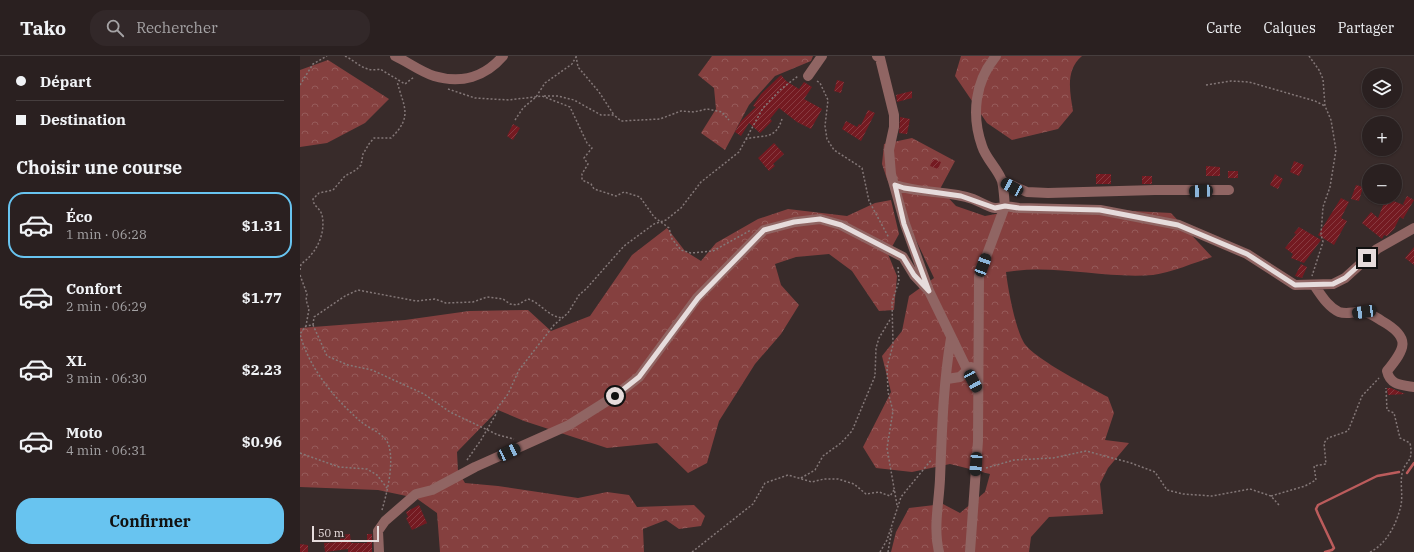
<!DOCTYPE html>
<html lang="fr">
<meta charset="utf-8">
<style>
body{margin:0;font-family:"IBM Plex Serif",serif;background:#322829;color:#f1f3f6;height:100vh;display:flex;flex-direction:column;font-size:15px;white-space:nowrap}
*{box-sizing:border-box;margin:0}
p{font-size:13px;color:#a5a3a5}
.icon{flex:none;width:22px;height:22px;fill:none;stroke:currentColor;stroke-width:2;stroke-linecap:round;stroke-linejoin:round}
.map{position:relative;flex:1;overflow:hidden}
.side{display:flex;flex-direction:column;background:#2a2020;width:300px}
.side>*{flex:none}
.hud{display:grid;align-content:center;height:88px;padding:0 16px;background:#2a2020}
.buttons{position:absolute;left:1062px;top:12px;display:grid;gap:8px}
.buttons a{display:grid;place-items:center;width:40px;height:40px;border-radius:50%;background:#2a2020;box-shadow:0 1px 3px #0004,0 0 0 1px #463e3e;font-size:20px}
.scale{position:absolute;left:12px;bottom:10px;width:67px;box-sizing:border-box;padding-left:4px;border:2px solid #e6dcdc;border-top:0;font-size:11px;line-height:14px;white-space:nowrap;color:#e6dcdc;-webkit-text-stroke:3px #382b2a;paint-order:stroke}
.end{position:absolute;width:18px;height:18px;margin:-9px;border:5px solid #e6dcdc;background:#111;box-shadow:0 0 0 2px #111}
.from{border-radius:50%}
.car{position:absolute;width:12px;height:24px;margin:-12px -6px;border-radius:5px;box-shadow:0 0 3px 1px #0007;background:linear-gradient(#222 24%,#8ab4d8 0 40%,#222 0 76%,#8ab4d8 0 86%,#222 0)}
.hud b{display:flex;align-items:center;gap:14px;height:38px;font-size:15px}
.hud b+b{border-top:1px solid #463e3e}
.hud i{width:10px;height:10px;background:#f1f3f6}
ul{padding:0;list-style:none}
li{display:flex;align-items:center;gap:12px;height:66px;margin:0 8px 6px;padding:0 8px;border:2px solid transparent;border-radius:16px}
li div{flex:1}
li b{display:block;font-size:15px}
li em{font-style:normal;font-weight:700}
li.current{border-color:#68c4f0}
li>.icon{width:36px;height:36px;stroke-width:1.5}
h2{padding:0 16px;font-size:18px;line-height:48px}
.action{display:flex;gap:8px;margin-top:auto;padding:8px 16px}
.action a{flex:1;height:46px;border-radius:16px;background:#68c4f0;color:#111;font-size:16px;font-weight:700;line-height:46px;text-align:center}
header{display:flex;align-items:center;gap:24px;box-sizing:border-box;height:56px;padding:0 20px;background:#2a2020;border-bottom:1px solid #463e3e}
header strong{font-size:19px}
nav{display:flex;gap:22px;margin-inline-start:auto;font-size:14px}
.search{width:280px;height:36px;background:#322829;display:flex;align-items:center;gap:10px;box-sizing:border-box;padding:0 14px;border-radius:16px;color:#a5a3a5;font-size:15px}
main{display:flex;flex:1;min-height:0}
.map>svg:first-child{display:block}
.forest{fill:url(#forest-crowns)}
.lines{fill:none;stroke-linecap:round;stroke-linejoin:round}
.stream{stroke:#bc5c5c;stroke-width:2.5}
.building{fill:url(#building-hatch)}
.path{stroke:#847878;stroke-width:1.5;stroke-dasharray:2 2;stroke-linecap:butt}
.minor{stroke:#906563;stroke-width:10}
.route{stroke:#e6dcdc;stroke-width:5}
</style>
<header>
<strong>Tako</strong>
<div class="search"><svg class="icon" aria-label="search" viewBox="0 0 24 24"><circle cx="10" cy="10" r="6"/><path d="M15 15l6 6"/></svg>Rechercher</div>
<nav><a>Carte</a><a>Calques</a><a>Partager</a></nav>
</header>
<main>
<section class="side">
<div class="hud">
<b><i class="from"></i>Départ</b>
<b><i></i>Destination</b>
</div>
<h2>Choisir une course</h2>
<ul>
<li class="current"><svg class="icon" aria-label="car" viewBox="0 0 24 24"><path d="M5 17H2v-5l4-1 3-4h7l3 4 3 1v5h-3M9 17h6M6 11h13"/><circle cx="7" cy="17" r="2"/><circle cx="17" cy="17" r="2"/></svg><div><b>Éco</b><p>1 min · 06:28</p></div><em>$1.31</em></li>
<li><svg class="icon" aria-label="car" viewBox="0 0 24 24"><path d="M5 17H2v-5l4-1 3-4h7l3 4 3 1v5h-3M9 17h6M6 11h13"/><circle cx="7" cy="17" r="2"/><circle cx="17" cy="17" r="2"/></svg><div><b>Confort</b><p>2 min · 06:29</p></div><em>$1.77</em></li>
<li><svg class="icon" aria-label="car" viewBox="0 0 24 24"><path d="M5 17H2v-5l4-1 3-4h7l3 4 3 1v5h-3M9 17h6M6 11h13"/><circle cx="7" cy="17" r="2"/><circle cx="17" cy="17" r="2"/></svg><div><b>XL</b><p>3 min · 06:30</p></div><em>$2.23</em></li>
<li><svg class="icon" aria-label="car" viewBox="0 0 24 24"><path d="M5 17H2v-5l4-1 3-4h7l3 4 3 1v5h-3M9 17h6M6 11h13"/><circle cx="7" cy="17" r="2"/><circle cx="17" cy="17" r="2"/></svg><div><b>Moto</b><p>4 min · 06:31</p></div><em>$0.96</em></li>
</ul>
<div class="action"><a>Confirmer</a></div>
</section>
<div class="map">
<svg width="1114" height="496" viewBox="0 0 1114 496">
<defs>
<pattern id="forest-crowns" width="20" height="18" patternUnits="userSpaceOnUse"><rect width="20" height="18" fill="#85403f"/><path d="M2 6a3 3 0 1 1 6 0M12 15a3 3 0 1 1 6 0" fill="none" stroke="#965b5a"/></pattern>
<pattern id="building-hatch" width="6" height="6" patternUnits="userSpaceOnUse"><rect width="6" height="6" fill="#741a21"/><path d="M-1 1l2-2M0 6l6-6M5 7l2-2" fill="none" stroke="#883b41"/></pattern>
</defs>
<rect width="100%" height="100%" fill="#382b2a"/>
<path class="forest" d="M412 0H513L511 5 475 20 449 49 425 94 401 77 416 53 414 32 398 19Z
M661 0H782C765 14 770 36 773 55L758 73 712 84 687 67 655 20Z
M28 4 89 43 65 67 27 87 0 91V14Z
M612 82 655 105 640 133 656 150 685 160 737 150 871 157 912 201C896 206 870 217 853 219 805 223 754 208 706 216 708 234 715 270 723 285 730 301 790 331 808 341L814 357 805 384 829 387 808 412 800 428 803 458 749 461 731 481 729 496H591L596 476 609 452 643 448 660 457 685 436 690 418 650 408 612 416 576 412 563 391 591 336 582 300 602 275 609 240 634 222 587 123 582 108 584 88Z
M591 144 599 178 588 198 597 220 594 254 579 255 552 215 529 198 496 201 475 208 481 229 499 249 481 278 455 308 419 365 407 407 388 417 357 387 307 392 224 365 198 354 157 396 158 415 165 427 198 430 278 442 307 436 329 439 337 451 394 449 405 460 401 470 379 473 366 464 343 473 344 496H140L137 457 116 442 78 434 0 431V272L105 264 169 255 228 254 251 275 290 260 332 199 367 172 385 195 401 205 416 187 458 163 488 153 547 160 575 147Z"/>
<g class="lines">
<path class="stream" d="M1107 417 1114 407
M1025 496 1032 494 1034 492 1018 458 1016 453 1018 449 1077 420 1099 416"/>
</g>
<path class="building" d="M481 19 486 25 499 33 504 26 512 31 504 43 522 53 511 73 497 66 479 52 470 63 472 65 460 77 449 67 441 80 435 76 441 65 456 51 453 50 461 38Z
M537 24 544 26 541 37 534 35Z
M612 35V42L597 46 596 39Z
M568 54 575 57 561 85 542 73 546 65 557 71 559 68 561 69Z
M600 61 610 63 607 78 599 77Z
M213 68 220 72 213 84 207 80Z
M474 87 484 98 473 108 475 110 469 115 458 102Z
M633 103 641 106 638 113 630 110Z
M994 105 1004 109 999 120 990 116Z
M906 110 920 111V120H906Z
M928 115H938V122H928Z
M796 118H811V128H796Z
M975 118 983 123 978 133 970 129Z
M842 120H852V128H842Z
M1056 129 1063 131 1059 145 1051 143Z
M1107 140 1114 144 1103 163 1100 161 1094 173 1087 180 1084 179 1082 183 1062 167 1071 156 1078 162 1086 142 1106 150 1103 148Z
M1041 142 1049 146 1041 162 1047 165 1034 189 1018 179Z
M999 171 1021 184 1004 207 991 202 993 198 985 192 996 178 994 177Z
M1114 191V209L1105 202Z
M1001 208 1007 211 1002 222 995 220Z
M1087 332H1091L1105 338 1088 339Z
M119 449 127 467 112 474 106 462 108 461 106 456Z
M50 478 51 487H67V478H72V496H48V493L25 496 24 487 40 486V479Z
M0 488 8 489V496H0Z"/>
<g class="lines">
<path class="path" d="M45 0C57 6 65 17 80 13L105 28 114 21
M276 0 278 11 299 36 314 59
M1009 0 1019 14 1023 23 1025 50 1031 64 1036 94 1030 131 1023 151 1021 178 1023 186 1012 220
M517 25 520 27 528 44 525 70 527 83 534 94 562 112 569 145 589 182
M0 29 13 8 27 0
M906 29 931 25 949 26 1015 45 1025 50
M148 33 175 42 209 44 242 40 270 51 287 87 292 92 284 102 288 108 282 118V124L291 128 294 133 316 140 324 136 340 141 354 161 369 172 372 183 381 194 391 197 413 195 451 174
M244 40H258L274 44 301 59H314L321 65 360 63 381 55 394 56 407 53 422 56 429 64
M215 64 223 52 236 41 245 27 272 8 276 1
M446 83 463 52 480 34 498 20
M0 214 1 208C17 197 26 177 22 159 20 152 13 150 13 143L19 137 33 134 45 120 56 114 61 109 63 98 69 88 74 82H91C114 60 103 50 97 25
M0 219 7 238 6 244 9 253 6 270
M13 269 14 261 45 240 58 234 116 245 135 243 146 247 173 246 187 241 203 243 210 248 217 249 228 243C241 247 248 261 263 262
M0 397 39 411 67 413 77 419 87 432
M167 404 181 384 196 358 198 351 208 338 219 314 254 269 268 257 279 239 286 233 324 190 354 168 366 164 381 152 401 126 439 96 446 83C464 78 475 85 482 63
M686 412 714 404 753 402 786 395 831 407 855 416 867 434 883 438 912 440 950 433 971 440 979 449
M501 422 515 414 523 400 541 387 552 375 575 320 576 292 579 282 591 262
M971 440 1005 430 1016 424 1014 410 1026 408 1024 387 1028 382 1048 375 1062 340 1079 322
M597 449 587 392 593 355 588 336 587 311 593 289 592 246 599 225 598 211
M82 454C87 437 94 408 89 390 85 377 69 373 60 365 34 342 9 312 0 278L6 270 13 269 27 300 48 309 72 314 124 338 150 356 198 379 214 383
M392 496 453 448 465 427 488 419 512 426 524 423H538L554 428 566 438 579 436 590 440 594 434
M580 496 587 484 601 441 632 403
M588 496 592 472
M1070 496C1087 488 1097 467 1101 449 1103 439 1100 428 1102 418 1105 403 1114 408 1110 387L1100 382 1094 357 1087 354 1086 332"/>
<path class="minor" d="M95 0C108 6 121 16 134 20 161 28 185 21 203 0
M577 0 580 2 594 59V71L589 94 591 118 605 168 629 235 678 336
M508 20 522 0
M702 125 727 136 748 137 855 134H929
M595 129C620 138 648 134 673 143 684 147 693 156 705 150 704 142 704 133 702 125 698 113 686 103 682 90 671 59 675 25 696 0
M1014 229C1021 239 1028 251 1039 256 1048 259 1054 255 1063 256 1069 256 1077 262 1082 265 1112 282 1105 293 1087 315 1090 329 1101 329 1114 331
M647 323 660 321 671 311
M79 496 78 475 85 465 116 438 132 434 175 411 269 369 315 340 339 321 397 242 464 174 495 166 520 163 541 169 603 201 614 219 629 235
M639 496C633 472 639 447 640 423 642 375 643 329 651 282
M670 496 678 385 679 220 705 150 719 152 800 154 879 169 947 198 995 229 1033 228 1045 222 1077 193 1114 172"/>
</g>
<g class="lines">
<path class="route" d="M315 340 339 321 398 242 464 174 494 166 520 163 541 169 603 201 614 219 629 235 604 168 595 129 604 132 661 140 695 152 705 150 719 152 800 154 878 169 947 198 995 229 1033 228 1045 222 1067 202"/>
</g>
</svg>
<div class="buttons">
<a><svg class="icon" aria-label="layers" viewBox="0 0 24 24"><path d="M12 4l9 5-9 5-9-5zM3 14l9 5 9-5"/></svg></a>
<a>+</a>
<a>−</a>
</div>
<div class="scale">50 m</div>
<i class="end from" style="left:315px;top:340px"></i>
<i class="end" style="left:1067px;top:202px"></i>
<i class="car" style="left:712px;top:131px;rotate:299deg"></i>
<i class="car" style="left:901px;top:135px;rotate:268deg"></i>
<i class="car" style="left:683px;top:209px;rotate:20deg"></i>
<i class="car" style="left:1064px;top:256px;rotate:262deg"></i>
<i class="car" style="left:673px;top:325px;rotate:152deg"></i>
<i class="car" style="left:209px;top:396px;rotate:65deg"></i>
<i class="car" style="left:676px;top:408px;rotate:184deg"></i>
</div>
</main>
